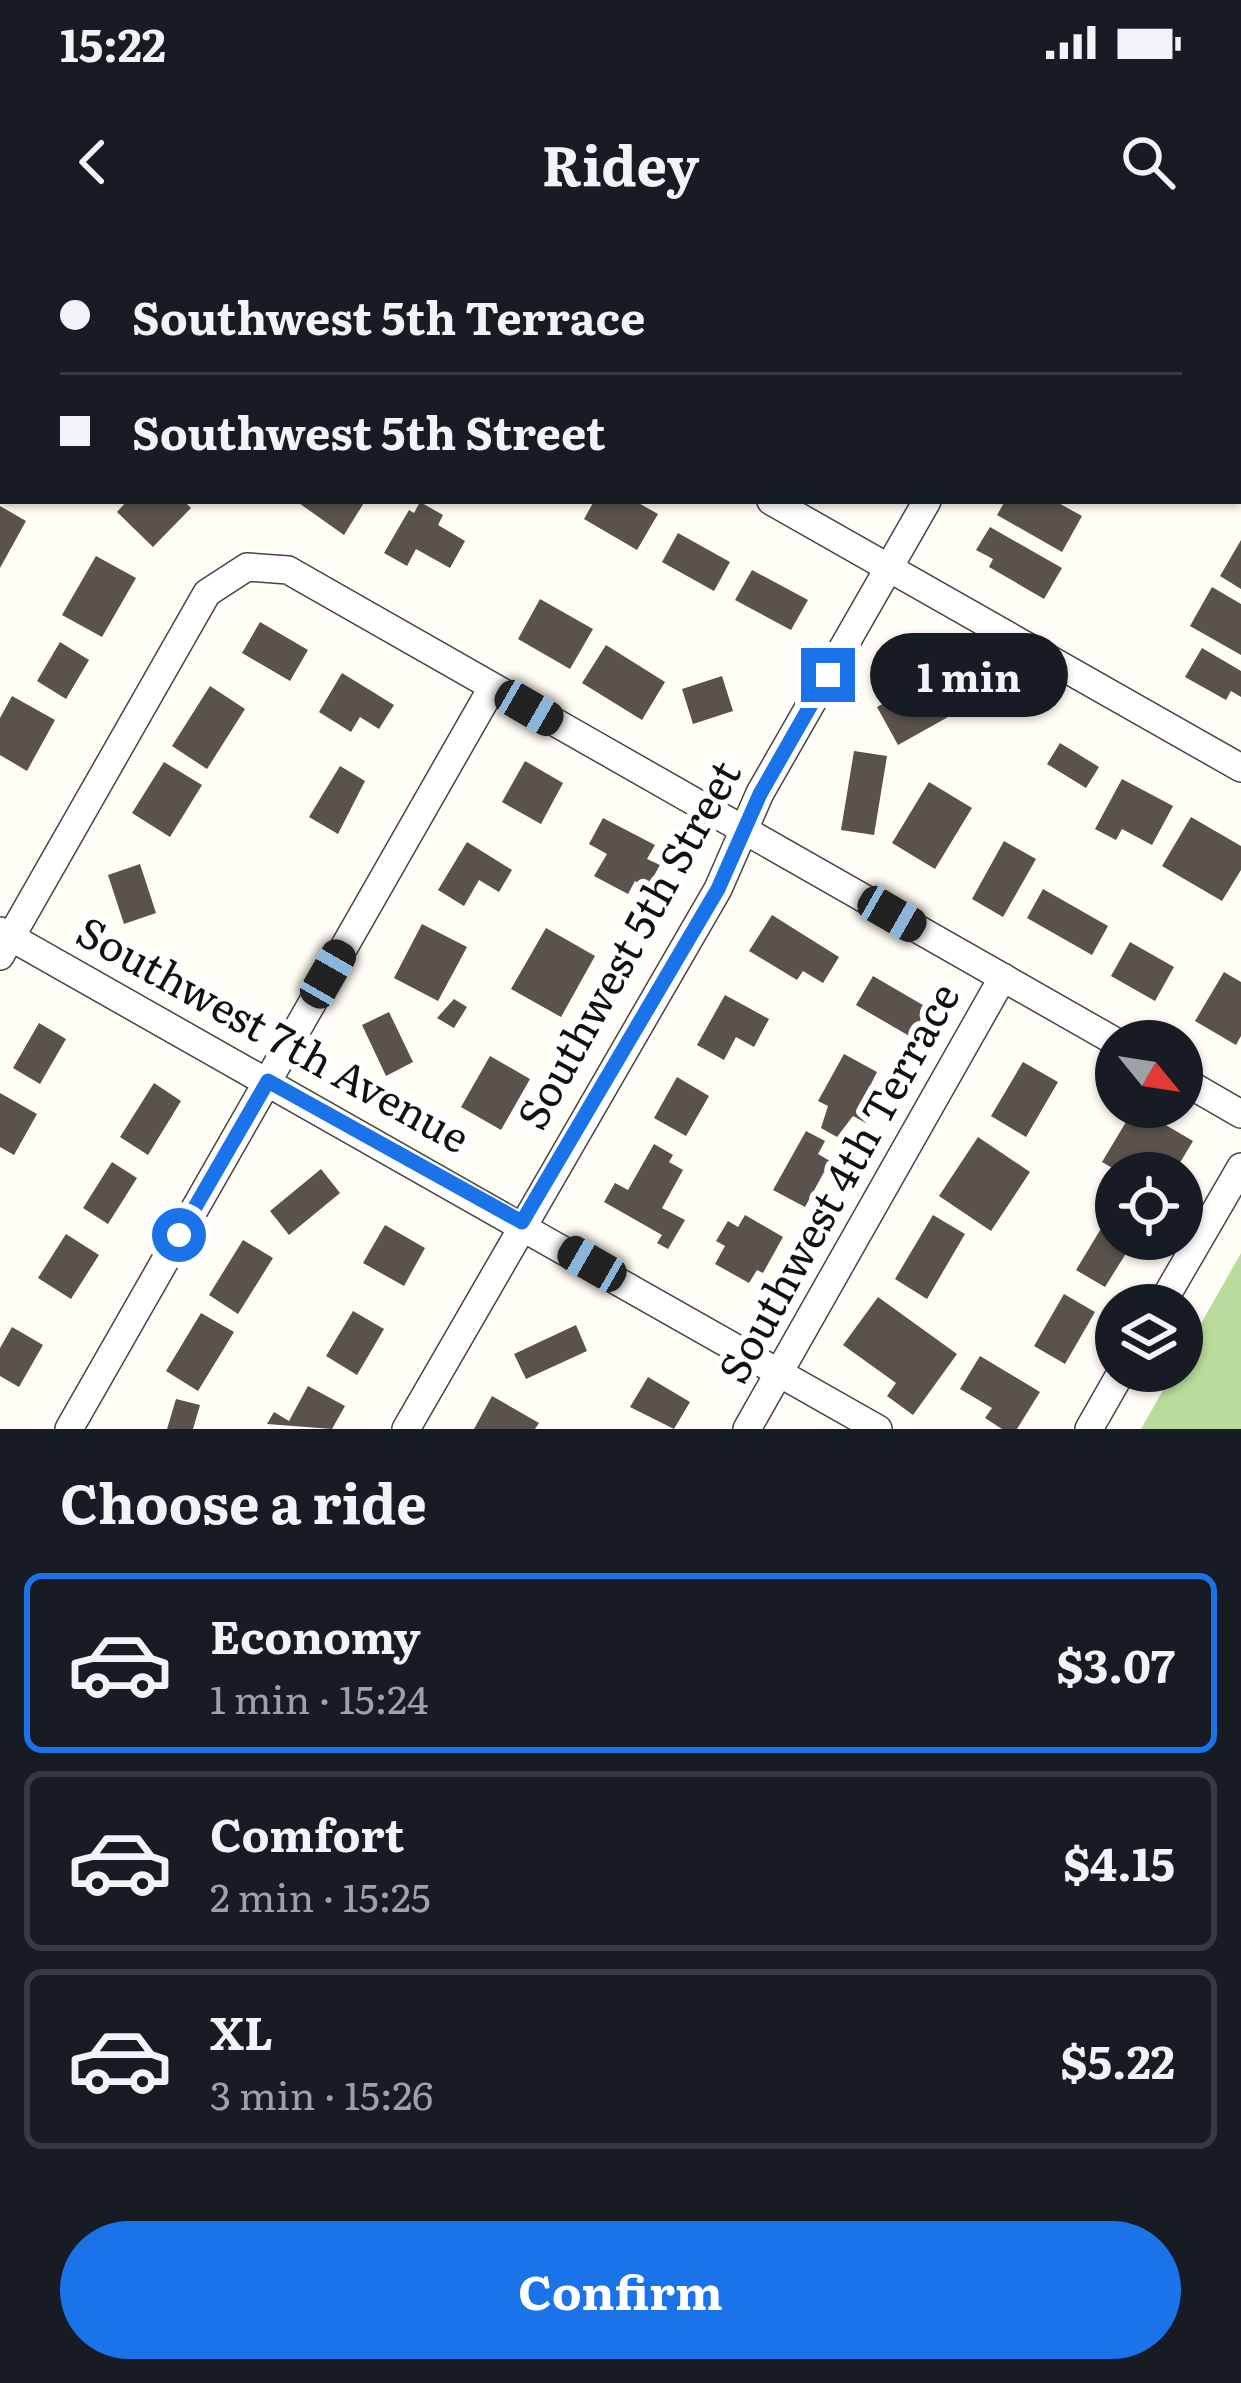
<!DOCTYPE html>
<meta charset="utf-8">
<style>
body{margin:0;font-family:Literata,serif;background:#242831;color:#f1f3f6;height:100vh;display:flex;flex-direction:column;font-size:45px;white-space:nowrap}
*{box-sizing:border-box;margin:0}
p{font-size:39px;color:#9ea1a6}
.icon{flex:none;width:66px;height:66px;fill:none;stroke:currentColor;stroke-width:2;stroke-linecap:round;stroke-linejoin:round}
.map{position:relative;height:1189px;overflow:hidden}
.sheet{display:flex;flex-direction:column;background:#171b24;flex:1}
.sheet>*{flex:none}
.guide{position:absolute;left:0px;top:0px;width:1242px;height:264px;box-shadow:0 3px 9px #0004;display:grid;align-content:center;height:264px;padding:0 60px;background:#171b24}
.needle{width:78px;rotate:120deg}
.controls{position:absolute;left:1095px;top:780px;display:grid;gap:24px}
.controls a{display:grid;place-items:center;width:108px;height:108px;border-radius:50%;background:#171b24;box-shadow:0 3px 9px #0004;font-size:60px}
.end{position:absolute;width:54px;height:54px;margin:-27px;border:15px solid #1a73e8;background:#fff;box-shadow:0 0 0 6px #fff}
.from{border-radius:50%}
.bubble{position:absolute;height:84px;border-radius:42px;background:#171b24;box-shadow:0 3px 9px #0004;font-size:39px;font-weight:700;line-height:84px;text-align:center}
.car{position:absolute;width:36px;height:72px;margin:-36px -18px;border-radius:15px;box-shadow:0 0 9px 3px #0007;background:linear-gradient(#222 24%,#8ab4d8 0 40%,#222 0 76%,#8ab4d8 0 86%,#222 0)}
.guide b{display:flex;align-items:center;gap:42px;height:114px;font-size:45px}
.guide b+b{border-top:3px solid #363941}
.guide i{width:30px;height:30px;background:#f1f3f6}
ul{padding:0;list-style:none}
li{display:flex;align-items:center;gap:36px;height:180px;margin:0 24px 18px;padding:0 36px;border:6px solid #363941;border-radius:18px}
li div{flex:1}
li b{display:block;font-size:45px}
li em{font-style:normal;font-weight:700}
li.selected{border-color:#1a73e8}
li>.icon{width:108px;height:108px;stroke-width:1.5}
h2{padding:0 60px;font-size:54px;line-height:144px}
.primary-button{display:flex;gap:24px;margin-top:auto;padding:24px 60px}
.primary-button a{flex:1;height:138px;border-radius:72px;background:#1a73e8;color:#fff;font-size:48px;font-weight:700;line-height:138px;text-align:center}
.status{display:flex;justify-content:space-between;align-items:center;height:84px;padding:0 60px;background:#171b24;direction:ltr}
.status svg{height:33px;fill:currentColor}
header{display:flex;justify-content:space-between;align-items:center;height:156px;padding:0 60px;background:#171b24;font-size:54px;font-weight:700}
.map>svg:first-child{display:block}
.forest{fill:#b9dc9c}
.building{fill:#5a524d}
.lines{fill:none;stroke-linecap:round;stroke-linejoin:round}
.street-casing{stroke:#444;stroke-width:30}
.secondary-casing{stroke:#333;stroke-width:42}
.street{stroke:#fff;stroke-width:27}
.secondary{stroke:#fff6b0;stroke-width:39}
.route{stroke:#1a73e8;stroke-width:15}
.labels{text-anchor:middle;stroke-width:12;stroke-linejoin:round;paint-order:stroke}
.street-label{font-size:42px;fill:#111;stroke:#fff}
</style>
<div class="status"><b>15:22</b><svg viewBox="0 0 49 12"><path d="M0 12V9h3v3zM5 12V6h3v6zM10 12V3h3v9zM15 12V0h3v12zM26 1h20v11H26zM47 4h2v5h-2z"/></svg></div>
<header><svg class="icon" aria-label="back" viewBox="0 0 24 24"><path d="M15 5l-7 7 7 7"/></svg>Ridey<svg class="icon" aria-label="search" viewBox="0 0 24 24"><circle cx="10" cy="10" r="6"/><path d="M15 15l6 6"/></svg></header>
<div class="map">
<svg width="1241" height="1189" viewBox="0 0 1241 1189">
<rect width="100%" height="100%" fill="#fffdf5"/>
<path class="forest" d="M1241 1013V1189H1141L1174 1131H1182V1117Z"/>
<path class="building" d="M127 261H184L191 268 153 307 117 272Z
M296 261H365L344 295Z
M594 261H635L658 274 637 310 584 279Z
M1005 261H1055L1082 276 1062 312 997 275Z
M420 262 443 275 438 285 465 301 450 328 416 309 407 326 384 313 409 270 414 273Z
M0 266 26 281 0 328Z
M990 287 1062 328 1044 359 989 327 993 319 976 310Z
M678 293 730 322 714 351 662 322Z
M1241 300V349L1220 336Z
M96 316 136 338 102 397 62 375Z
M752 330 808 360 791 390 735 360Z
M1212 347 1241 364V415L1190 386Z
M540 359 593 389 570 429 518 399Z
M260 382 308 410 290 441 242 413Z
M60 402 89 420 66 459 37 441Z
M606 405 665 442 642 480 582 443Z
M1202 408 1241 431V457L1231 451 1226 460 1185 437Z
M342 433 394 465 379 489 360 477 351 492 319 472Z
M936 434 957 472 898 505 877 467Z
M722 436 733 471 693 484 682 449Z
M210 446 245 469 207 529 172 506Z
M12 456 55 480 27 531 0 515V478Z
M1060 503 1099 527 1086 548 1047 524Z
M854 511 887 516 874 595 841 590Z
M525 521 563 543 541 584 502 562Z
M164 522 202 545 170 597 132 573Z
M340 526 365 541 338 594 309 577Z
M1122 539 1173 566 1152 605 1122 589 1116 600 1095 589Z
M929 542 972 568 935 629 892 603Z
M1191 577 1241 606V630L1222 661 1162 626Z
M603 578 655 605 647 619 660 625 647 648 635 641 628 654 594 636 607 614 589 604Z
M1004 601 1036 619 1003 677 972 659Z
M467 602 512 630 499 652 479 640 464 666 438 650Z
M140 624 156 673 124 684 108 635Z
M1043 649 1108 686 1092 715 1027 678Z
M772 675 839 717 823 743 803 731 797 740 749 711Z
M422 684 467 707 438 761 394 738Z
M546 688 595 716 561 777 511 749Z
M1130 702 1174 727 1155 761 1111 736Z
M1224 732 1241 742V796L1236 805 1195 781Z
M873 736 928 768 911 797 856 765Z
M725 755 769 779 754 807 736 797 724 820 697 805Z
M454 759 467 767 454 788 437 778Z
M389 772 413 822 386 836 362 785Z
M39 783 66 799 40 844 13 828Z
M844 814 877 832 868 850 880 858 866 883 853 876 837 897 821 888 828 866 818 861Z
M490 816 530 839 501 890 461 867Z
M1023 822 1058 842 1026 897 991 876Z
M677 837 709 856 686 896 654 878Z
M154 843 181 861 148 915 120 897Z
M0 853 37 874 14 915 0 907Z
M1135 867 1193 901 1178 926 1167 919 1159 933H1121L1102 922Z
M806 891 825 901 818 914 830 921 805 967 773 950Z
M978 897 1030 932 991 991 939 956Z
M654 904 673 915 669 922 683 930 662 968 685 980 668 1009 657 1003 662 995 604 962 615 943 628 950Z
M112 922 137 938 108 984 83 968Z
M321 929 340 953 289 995 270 971Z
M745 975 783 997 763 1033 757 1030 749 1043 715 1024 725 1006 716 1001 728 981 738 987Z
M933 975 965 994 927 1059 895 1039Z
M1108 977 1116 982V999H1135L1105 1047 1076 1030Z
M385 985 425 1008 404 1046 363 1023Z
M66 994 99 1015 71 1059 38 1038Z
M243 1000 273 1018 238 1074 209 1055Z
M1064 1054 1095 1072 1065 1124 1034 1106Z
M878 1057 957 1114 913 1175 887 1156 896 1143 843 1105Z
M353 1071 384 1089 357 1135 326 1116Z
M201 1073 234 1092 198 1151 166 1131Z
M576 1085 587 1111 526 1139 514 1114Z
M12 1087 43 1105 19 1147 0 1136V1108Z
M980 1116 1040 1152 1017 1189H1002L985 1178 992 1168 960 1149Z
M648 1137 690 1162 674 1189 630 1167Z
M308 1146 345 1166 332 1189 267 1184 274 1172 289 1181Z
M492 1156 539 1183 535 1189H474Z
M176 1159 200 1165 193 1189H167Z"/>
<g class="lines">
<g class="street-casing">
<path id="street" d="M316 0 321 3
M592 3 594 0
M1074 3 1076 0
M771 261 1241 528
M0 691 878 1189
M0 716 207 353 247 327 288 330 1116 802
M1182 840 1241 874
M1161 1065 1241 927
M69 1189 492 448
M406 1189 718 649 760 553 927 261
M747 1189 1003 737
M1089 1189 1122 1131"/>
</g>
<g class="secondary-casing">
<path id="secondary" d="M65 3 66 0
M0 115 3 109"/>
</g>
<use href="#street" class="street"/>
<use href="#secondary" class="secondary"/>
</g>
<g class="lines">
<path class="route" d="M179 995 268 841 522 982 718 649 760 554 828 435"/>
</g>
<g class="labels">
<g class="street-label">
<text transform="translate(629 705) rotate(-61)" y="15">Southwest 5th Street</text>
<text transform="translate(273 795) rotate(29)" y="15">Southwest 7th Avenue</text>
<text transform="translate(839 943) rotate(-61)" y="15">Southwest 4th Terrace</text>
</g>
</g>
</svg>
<div class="controls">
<a><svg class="needle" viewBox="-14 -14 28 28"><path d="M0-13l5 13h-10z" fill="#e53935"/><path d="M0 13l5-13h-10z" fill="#9ea1a6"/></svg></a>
<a><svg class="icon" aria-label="locate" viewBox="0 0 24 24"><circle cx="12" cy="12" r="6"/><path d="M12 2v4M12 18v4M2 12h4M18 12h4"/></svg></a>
<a><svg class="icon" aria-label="layers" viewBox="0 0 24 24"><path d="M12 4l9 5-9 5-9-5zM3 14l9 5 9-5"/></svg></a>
</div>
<i class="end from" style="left:179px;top:995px"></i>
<i class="end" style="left:828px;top:435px"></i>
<div class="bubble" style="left:870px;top:393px;width:198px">1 min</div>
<i class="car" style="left:529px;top:468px;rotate:120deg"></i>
<i class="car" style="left:892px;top:674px;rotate:120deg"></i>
<i class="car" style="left:328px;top:734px;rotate:30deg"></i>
<i class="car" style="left:592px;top:1024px;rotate:300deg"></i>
<div class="guide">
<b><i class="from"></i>Southwest 5th Terrace</b>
<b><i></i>Southwest 5th Street</b>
</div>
</div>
<section class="sheet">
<h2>Choose a ride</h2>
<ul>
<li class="selected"><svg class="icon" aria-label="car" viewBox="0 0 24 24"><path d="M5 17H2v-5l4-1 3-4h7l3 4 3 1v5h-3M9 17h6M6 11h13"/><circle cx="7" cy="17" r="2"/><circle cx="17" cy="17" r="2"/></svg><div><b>Economy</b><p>1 min · 15:24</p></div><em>$3.07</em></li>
<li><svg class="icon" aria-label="car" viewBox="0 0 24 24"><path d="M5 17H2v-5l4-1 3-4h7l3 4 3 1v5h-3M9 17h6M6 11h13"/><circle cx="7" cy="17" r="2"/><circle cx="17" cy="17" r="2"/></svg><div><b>Comfort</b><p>2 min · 15:25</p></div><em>$4.15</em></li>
<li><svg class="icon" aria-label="car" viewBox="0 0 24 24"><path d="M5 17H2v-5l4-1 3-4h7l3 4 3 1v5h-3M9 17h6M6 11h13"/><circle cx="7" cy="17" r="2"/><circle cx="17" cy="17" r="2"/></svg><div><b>XL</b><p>3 min · 15:26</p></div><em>$5.22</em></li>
</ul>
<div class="primary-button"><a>Confirm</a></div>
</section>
